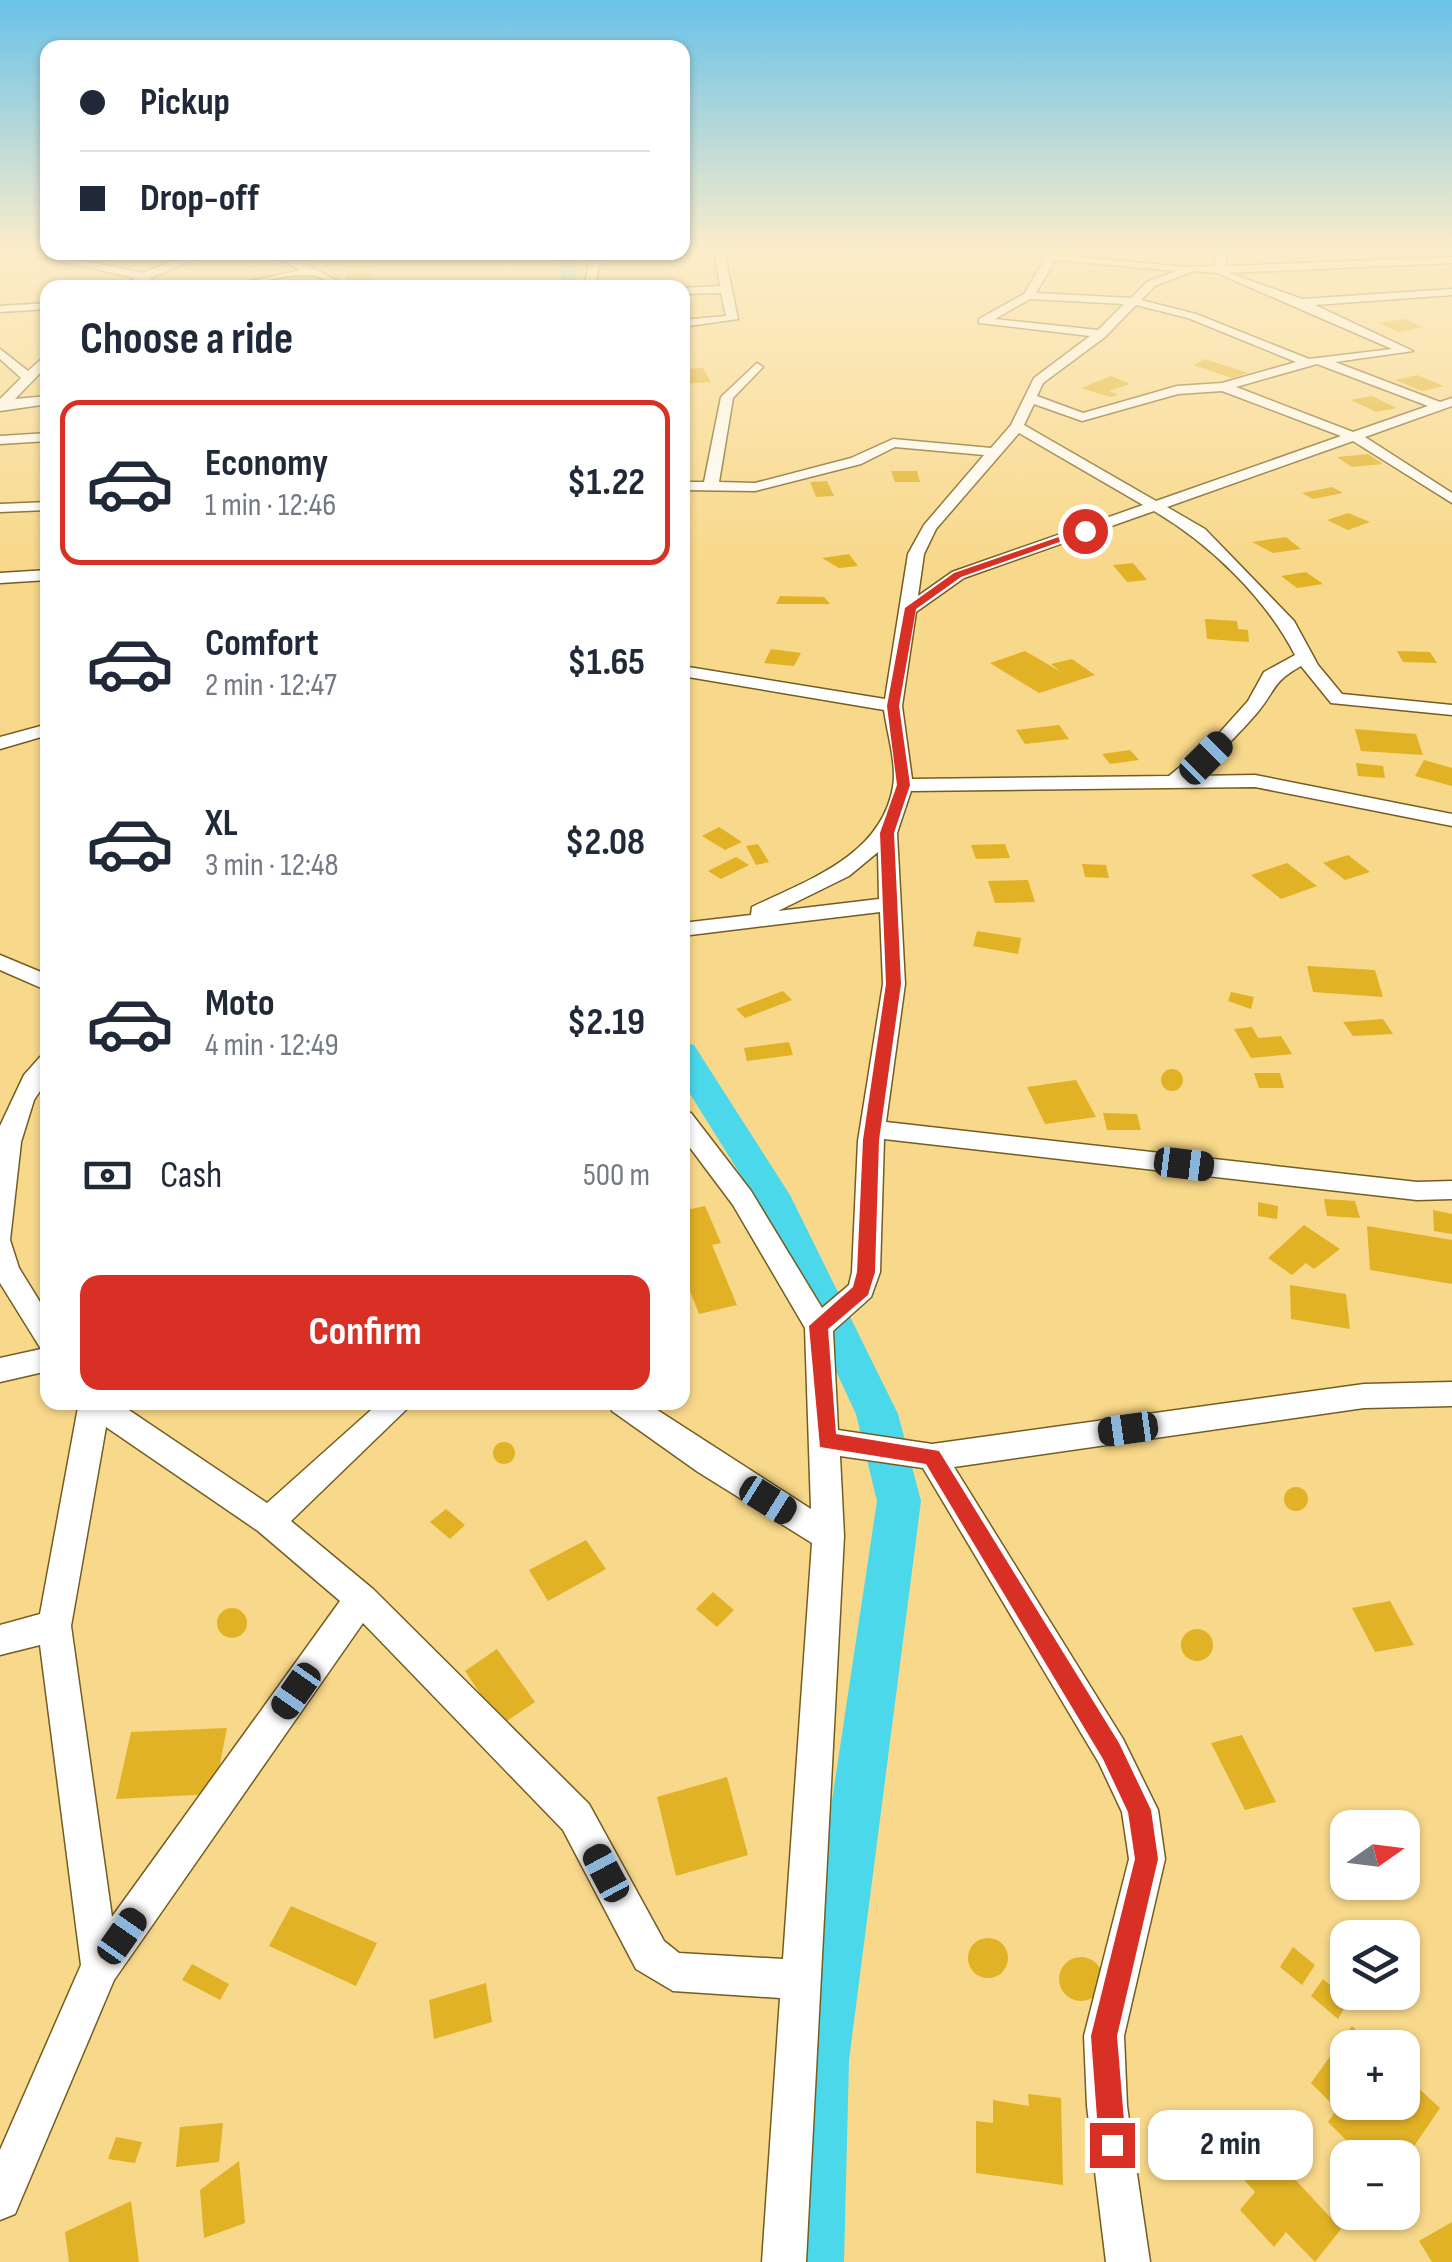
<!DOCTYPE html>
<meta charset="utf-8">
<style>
body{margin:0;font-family:"Sofia Sans Condensed",sans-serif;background:#f2f2f3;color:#1f2937;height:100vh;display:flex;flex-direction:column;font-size:38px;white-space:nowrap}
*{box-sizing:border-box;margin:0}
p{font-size:32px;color:#747a83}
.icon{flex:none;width:55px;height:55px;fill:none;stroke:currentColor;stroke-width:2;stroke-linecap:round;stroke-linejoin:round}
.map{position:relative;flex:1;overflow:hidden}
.sheet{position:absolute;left:40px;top:280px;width:650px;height:1130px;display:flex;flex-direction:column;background:#fff;border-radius:20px;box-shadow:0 2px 8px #0004}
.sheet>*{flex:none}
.guide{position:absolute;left:40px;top:40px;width:650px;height:220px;border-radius:20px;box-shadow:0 2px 8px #0004;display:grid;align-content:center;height:220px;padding:0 40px;background:#fff}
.needle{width:65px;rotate:76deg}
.fabs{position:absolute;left:1330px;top:1810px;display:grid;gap:20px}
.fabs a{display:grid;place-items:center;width:90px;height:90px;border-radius:20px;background:#fff;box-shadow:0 2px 8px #0004;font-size:50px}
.end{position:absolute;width:45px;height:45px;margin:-22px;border:12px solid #d93025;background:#fff;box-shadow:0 0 0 5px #fff}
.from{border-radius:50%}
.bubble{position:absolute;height:70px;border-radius:20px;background:#fff;box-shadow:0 2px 8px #0004;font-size:32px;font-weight:700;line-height:70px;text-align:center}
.car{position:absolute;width:30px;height:60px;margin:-30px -15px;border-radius:12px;box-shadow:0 0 8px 2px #0007;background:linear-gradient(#222 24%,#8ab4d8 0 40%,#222 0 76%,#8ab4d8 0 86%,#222 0)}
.guide b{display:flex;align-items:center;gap:35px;height:95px;font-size:38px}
.guide b+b{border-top:2px solid #e0e1e3}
.guide i{width:25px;height:25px;background:#1f2937}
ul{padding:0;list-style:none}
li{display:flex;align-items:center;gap:30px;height:165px;margin:0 20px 15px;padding:0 20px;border:5px solid transparent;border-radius:20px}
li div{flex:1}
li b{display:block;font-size:38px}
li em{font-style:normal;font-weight:700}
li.on{border-color:#d93025}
li>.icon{width:90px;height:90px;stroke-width:1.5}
h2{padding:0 40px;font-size:45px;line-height:120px}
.pay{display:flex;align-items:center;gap:25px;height:110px;padding:0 40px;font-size:38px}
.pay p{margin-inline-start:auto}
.cta{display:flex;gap:20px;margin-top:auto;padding:20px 40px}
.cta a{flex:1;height:115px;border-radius:20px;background:#d93025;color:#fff;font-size:40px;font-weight:700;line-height:115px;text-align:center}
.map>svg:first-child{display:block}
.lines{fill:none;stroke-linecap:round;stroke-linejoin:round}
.canal{fill:#4bd8eb;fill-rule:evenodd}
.building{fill:#e1b126}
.minor-casing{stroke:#745d21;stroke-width:3}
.minor{fill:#fff;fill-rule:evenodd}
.route{fill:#d93025}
</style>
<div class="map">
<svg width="1452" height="2262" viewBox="0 0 1452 2262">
<rect width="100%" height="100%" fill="#f8d88a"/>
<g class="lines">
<path class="canal" d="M557 252H572L579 288H563Z
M682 1042 694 1045 790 1195 898 1414 921 1501 849 2060 844 2262H784L793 2060 877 1501 856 1414 755 1198 682 1081Z"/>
</g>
<path class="building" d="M370 270 374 283 349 285 345 272Z
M1404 319 1423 327 1398 332 1379 323Z
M1205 359 1248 373 1232 378 1193 365Z
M703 368 711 382 682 384V369Z
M1417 375 1444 386 1422 391 1395 380Z
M1111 376 1130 384 1109 391 1118 395 1110 397 1081 388Z
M1372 396 1397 408 1376 412 1351 400Z
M1368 454 1383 464 1352 467 1337 457Z
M891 471H917L920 482H895Z
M827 481 834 496 816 497 810 482Z
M1332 487 1343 493 1313 499 1302 493Z
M1348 513 1370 522 1348 530 1327 520Z
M1286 537 1301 549 1273 553 1252 542Z
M849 554 858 566 839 568 822 558Z
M1133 563 1147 580 1127 582 1113 565Z
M1306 572 1323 584 1297 588 1281 576Z
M780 596 824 597 830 604H776Z
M1205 619 1237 621 1238 629 1248 630 1249 642 1207 639Z
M771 649 801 653 794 666 764 663Z
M1025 651 1061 672 1051 664 1072 659 1095 675 1039 693 990 663Z
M1397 651 1430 652 1437 663 1403 662Z
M1059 725 1069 739 1025 744 1016 730Z
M1355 729 1416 734 1423 755 1361 751Z
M1130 750 1139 760 1110 764 1102 754Z
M1424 760 1452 768V786L1415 776Z
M1356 763 1383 766 1385 778 1358 776Z
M719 827 742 842 725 850 702 836Z
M758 844 769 862 756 865 746 846Z
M1005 844 1010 858 976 859 971 845Z
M1348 855 1370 872 1345 880 1323 863Z
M736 857 749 865 721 879 708 871Z
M1287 863 1317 886 1281 899 1251 875Z
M1082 864 1106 865 1109 878 1085 877Z
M1028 880 1035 902 995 903 988 881Z
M977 931 1021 938 1018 954 973 946Z
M1307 966 1375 970 1383 997 1313 992Z
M783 991 792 1000 745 1018 736 1009Z
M1231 992 1254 997 1251 1009 1228 1001Z
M1383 1019 1393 1034 1353 1036 1343 1022Z
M1252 1027 1258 1038 1281 1036 1292 1054 1251 1058 1234 1029Z
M789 1042 793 1055 747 1061 744 1048Z
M1161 1080a11 11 0 1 1 22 0a11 11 0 1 1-22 0Z
M1254 1073H1280L1284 1088H1259Z
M1076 1080 1096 1117 1045 1124 1027 1087Z
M1103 1113 1137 1114 1141 1130H1107Z
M1324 1199 1355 1201 1360 1218 1327 1216Z
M1258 1202 1278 1206 1277 1219 1258 1216Z
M705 1206 721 1243 712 1245 737 1305 699 1314 690 1291 682 1293V1211Z
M1433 1210 1452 1214V1234L1434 1231Z
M1304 1225 1340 1249 1314 1269 1306 1263 1292 1275 1268 1258Z
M1367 1226 1452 1240V1284L1370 1270Z
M1290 1285 1346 1294 1350 1329 1291 1319Z
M493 1453a11 11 0 1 1 22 0a11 11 0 1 1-22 0Z
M1284 1499a12 12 0 1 1 24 0a12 12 0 1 1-24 0Z
M446 1509 465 1525 450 1539 430 1522Z
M586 1540 606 1569 548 1601 529 1570Z
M713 1592 734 1610 717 1627 696 1609Z
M1390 1601 1414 1645 1375 1652 1352 1608Z
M217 1623a15 15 0 1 1 30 0a15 15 0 1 1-30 0Z
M1181 1645a16 16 0 1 1 32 0a16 16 0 1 1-32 0Z
M497 1649 535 1702 501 1725 465 1671Z
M227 1728 214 1794 116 1799 131 1732Z
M1242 1735 1276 1802 1245 1810 1211 1743Z
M727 1777 748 1855 676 1876 657 1797Z
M291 1906 377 1943 356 1986 269 1946Z
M968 1958a20 20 0 1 1 40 0a20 20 0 1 1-40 0Z
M1293 1947 1315 1965 1302 1985 1280 1967Z
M1059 1979a22 22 0 1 1 44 0a22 22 0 1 1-44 0Z
M192 1964 229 1984 220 2000 182 1980Z
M1323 1979 1349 2000 1338 2019 1311 1996Z
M486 1983 492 2022 434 2039 429 2000Z
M1352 2026 1375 2048H1348V2102H1402V2073L1440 2108 1402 2164V2158H1364L1328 2122 1337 2109 1311 2083Z
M1028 2094 1061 2098 1063 2185 976 2173V2121L993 2123V2100L1029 2106Z
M223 2123 219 2162 176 2167 180 2127Z
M1244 2124 1341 2229 1315 2262 1286 2232 1274 2247 1240 2210 1255 2192 1219 2152Z
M116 2137 142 2142 135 2163 108 2159Z
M239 2161 245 2223 204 2238 200 2190Z
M131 2201 139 2262H69L65 2232Z
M1452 2222V2262H1432L1419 2241Z"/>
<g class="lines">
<g class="minor-casing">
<path id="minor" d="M16 251H37L143 273 195 252H213L150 278 160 288H148L143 283 128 288 127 283 135 278Z
M714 251H724L738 319 682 327V320L726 316 721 293 682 294V288L720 286Z
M858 251H871L861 257 856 254Z
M1012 251 1187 267 1215 266 1216 251H1226V266L1452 257V263L1229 273 1302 299 1452 289V295L1315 305 1413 351 1335 362 1440 402 1452 398V406L1365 437 1452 493V503L1353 441 1167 507 1205 529 1294 621 1318 665 1342 694 1452 705V715L1331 703 1301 666C1271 683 1277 689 1257 713 1237 736 1217 756 1193 776L1255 775 1452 814V826L1255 787 911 791 897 833 905 984 886 1122 1417 1182 1452 1181V1199L1417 1200 884 1139 880 1272 871 1297 833 1331 838 1430 932 1444 1364 1384 1452 1382V1406L1364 1408 954 1467 1123 1739 1158 1810 1165 1859 1124 2036 1127 2106 1150 2262H1106L1087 2106 1084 2036 1129 1859 1122 1812 1099 1763 923 1468 840 1456 844 1536 806 2262H762L780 1998 673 1991 636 1969 563 1830 363 1623 114 1980 15 2214 0 2220V2150L81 1965 40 1645 0 1655V1625L40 1614 79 1402H117L267 1503 380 1402H414L291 1521 373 1589 589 1804 664 1941 679 1953 783 1959 812 1543 698 1472 612 1411 608 1402H645L811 1509 805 1328 733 1205 682 1137V1111L691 1113 751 1191 822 1308 849 1285 852 1272 858 1141 883 984 880 912 682 936V923L751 915 752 907C808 880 881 856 893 787 897 764 887 733 884 710L682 676V666L885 699 908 554 924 525 984 455 895 447 861 464 755 491 682 490V482H704L721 397 757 363 763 367 733 398 719 482 755 483 851 458 893 439 991 448 1011 425 1034 378 1090 336 979 323V319L1024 294 1045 259ZM1055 260 1176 271 1147 282 1131 298 1036 293ZM1194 271 1217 273 1392 349 1309 359 1196 314 1141 300 1155 286ZM1030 299 1124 304 1098 330 995 319ZM1136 305 1188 318 1296 362 1222 383 1177 386 1083 413 1037 396 1043 383 1105 337ZM1317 364 1428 406 1353 432 1236 387ZM1222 391 1341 436 1156 501 1024 425 1034 404 1082 421 1178 394ZM1019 433 1143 505 952 572 918 596 924 554 936 529ZM1154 511C1210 544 1265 597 1295 655L1264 672 1248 701 1214 739 1169 776 912 779 902 706 916 612 964 578ZM878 852 879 899 778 911 849 876ZM106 1427 258 1531 340 1601 112 1917 71 1626Z
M266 252H281L352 288C335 288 322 275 307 275 278 274 249 288 220 288L300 270Z
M601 252H613L599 265 595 288H584L589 264Z
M48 303V309L0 312V306Z
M0 349 28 371 48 353V365L15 399 48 396V404L0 411V399L21 378 0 359Z
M48 433V441L0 444V436Z
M48 502V510L0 512V504Z
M48 570V580L0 583V573Z
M48 724V735L0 749V737Z
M0 955 48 975V991L0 970Z
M48 1055V1079L34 1100 21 1142 10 1240 19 1268 48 1315V1371L0 1382V1358L41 1349 0 1283V1126L24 1075 40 1057Z"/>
</g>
<use href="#minor" class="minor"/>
</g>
<linearGradient id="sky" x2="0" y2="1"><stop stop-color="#69c2e9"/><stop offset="0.44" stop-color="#fcedca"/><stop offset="1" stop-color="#fcedca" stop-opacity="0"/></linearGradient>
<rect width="1452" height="568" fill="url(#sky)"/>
<path class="route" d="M1082 529 1090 531 961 577 916 609 899 706 910 785 894 833 901 984 879 1140 875 1272 868 1295 828 1329 836 1434 939 1451 1119 1743 1151 1810 1158 1859 1117 2036 1126 2145 1122 2154 1112 2158 1103 2154 1099 2145 1091 2036 1135 1859 1128 1812 1103 1759 926 1464 820 1447 809 1326 853 1287 857 1272 863 1140 886 984 880 833 897 785 887 706 905 608 954 573Z"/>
</svg>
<div class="fabs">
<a><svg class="needle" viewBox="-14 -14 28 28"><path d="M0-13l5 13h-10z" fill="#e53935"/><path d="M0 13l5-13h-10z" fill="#747a83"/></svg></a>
<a><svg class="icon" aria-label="layers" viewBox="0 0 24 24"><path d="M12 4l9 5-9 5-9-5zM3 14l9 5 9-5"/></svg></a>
<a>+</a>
<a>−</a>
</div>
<i class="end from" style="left:1085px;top:531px"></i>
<i class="end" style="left:1112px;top:2145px"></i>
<div class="bubble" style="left:1148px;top:2110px;width:165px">2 min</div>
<i class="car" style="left:1206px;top:758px;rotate:45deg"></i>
<i class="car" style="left:1184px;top:1164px;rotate:97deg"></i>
<i class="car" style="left:1128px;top:1429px;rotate:262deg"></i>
<i class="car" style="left:768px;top:1500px;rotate:122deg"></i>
<i class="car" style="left:296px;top:1691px;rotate:215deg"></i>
<i class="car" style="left:606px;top:1873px;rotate:332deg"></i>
<i class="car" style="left:122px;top:1936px;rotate:35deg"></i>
<div class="guide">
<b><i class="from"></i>Pickup</b>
<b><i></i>Drop-off</b>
</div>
<section class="sheet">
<h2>Choose a ride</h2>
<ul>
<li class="on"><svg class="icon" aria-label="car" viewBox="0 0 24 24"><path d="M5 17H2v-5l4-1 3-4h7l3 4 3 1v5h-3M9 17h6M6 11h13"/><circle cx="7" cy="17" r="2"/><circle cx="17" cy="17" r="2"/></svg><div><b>Economy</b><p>1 min · 12:46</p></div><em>$1.22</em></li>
<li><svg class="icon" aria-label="car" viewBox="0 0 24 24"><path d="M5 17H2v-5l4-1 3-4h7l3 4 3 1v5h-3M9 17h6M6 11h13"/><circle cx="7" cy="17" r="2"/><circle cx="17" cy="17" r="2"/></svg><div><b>Comfort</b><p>2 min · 12:47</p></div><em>$1.65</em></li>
<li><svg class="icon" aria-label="car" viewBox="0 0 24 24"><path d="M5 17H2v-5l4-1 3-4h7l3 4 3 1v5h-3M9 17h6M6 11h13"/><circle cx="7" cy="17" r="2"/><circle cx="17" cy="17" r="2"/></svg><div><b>XL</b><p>3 min · 12:48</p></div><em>$2.08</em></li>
<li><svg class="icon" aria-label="car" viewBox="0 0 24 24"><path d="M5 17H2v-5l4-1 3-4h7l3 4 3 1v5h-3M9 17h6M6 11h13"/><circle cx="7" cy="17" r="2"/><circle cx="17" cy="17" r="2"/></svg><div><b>Moto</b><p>4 min · 12:49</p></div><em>$2.19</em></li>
</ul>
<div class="pay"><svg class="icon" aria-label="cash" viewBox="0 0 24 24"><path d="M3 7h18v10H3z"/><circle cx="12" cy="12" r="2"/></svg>Cash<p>500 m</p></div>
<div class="cta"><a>Confirm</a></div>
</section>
</div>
